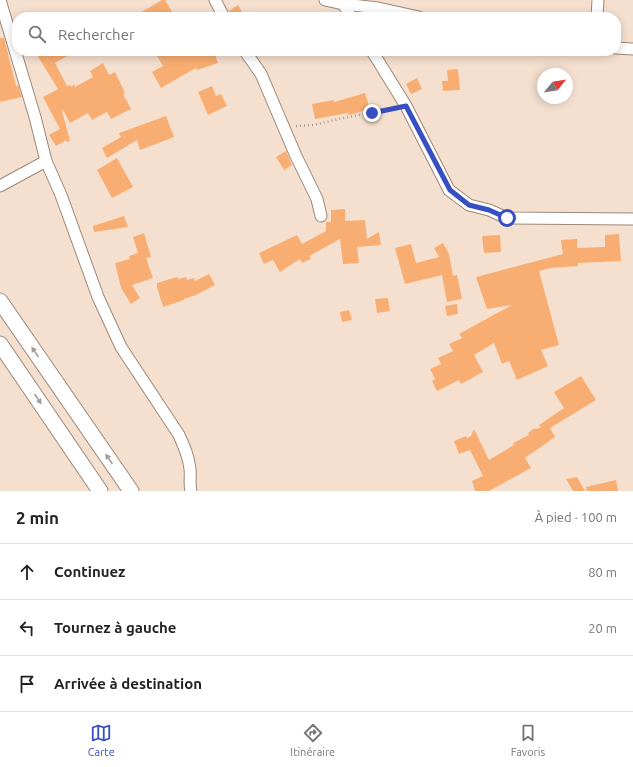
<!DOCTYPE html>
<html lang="fr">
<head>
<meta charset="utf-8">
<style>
	body { margin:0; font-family:Ubuntu,sans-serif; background:#f2f2f2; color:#222 }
	.compass { position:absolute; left:537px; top:68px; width:36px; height:36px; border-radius:50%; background:#fff; box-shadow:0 2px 10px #0003; rotate:60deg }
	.stop { position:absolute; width:12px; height:12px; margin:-9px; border:3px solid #384fc2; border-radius:50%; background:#fff }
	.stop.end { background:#384fc2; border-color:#fff; box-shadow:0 1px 4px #0008 }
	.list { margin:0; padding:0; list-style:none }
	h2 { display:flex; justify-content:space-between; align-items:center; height:52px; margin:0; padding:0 16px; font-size:17px }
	h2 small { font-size:13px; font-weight:400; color:#767676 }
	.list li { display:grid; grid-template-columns:26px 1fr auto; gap:12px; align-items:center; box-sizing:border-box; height:56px; padding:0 16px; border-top:1px solid #e0e0e0 }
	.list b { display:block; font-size:15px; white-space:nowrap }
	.list em { font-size:13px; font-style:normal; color:#767676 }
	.icon { flex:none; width:22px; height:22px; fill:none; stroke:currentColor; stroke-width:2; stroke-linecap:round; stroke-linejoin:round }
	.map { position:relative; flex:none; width:633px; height:491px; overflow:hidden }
	.search { position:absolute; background:#fff; box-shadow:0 2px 10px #0003; left:12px; right:12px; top:12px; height:44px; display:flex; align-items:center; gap:10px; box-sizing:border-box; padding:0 14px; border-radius:16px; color:#767676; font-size:15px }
	.sheet { height:220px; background:#fff }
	nav { display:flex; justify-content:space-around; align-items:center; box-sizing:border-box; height:56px; border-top:1px solid #e0e0e0; background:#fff; font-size:11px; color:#767676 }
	nav a { display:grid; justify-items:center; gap:2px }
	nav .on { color:#384fc2 }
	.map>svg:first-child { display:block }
	.building { fill:#f8ae72 }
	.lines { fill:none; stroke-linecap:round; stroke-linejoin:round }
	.street-casing { stroke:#9b8879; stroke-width:13 }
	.secondary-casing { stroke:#9b8879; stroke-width:17 }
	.path { stroke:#a9998d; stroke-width:2.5; stroke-dasharray:1 3; stroke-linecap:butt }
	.street { stroke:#fff; stroke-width:11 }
	.secondary { stroke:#fff; stroke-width:15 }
	.oneway { fill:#a09c9a }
	.route { stroke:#384fc2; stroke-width:5 }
</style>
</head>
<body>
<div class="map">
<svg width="633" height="491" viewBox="0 0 633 491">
	<rect width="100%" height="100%" fill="#f5e0d0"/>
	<g class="building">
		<polygon points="162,0 165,0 175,17 133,17"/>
		<polygon points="238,5 245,17 231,17 229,11"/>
		<polygon points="0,38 4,38 16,86 18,85 22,97 0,102"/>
		<polygon points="45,51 76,51 55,63 67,86 70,85 71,87 74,84 75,87 93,77 90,71 103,63 109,75 115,72 125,93 123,94 131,109 111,119 107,112 92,120 88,113 70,123 63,110 62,111 70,141 67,142 65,139 65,141 56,146 49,135 60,129 43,97 58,89 37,55"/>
		<polygon points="154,51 180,51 183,55 194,51 214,51 218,63 197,70 196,68 161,88 152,72 163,66"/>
		<polygon points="458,69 460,90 443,91 442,81 448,81 447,70"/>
		<polygon points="417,78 422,89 411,94 406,84"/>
		<polygon points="212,86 216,96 221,94 227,106 208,115 198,92"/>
		<polygon points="365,93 370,109 349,115 348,113 315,119 312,104 334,100 334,102"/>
		<polygon points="166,116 174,137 140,150 137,140 107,158 102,148 121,137 119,133"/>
		<polygon points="286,151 292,165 284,170 276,157"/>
		<polygon points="117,158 133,187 112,198 97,170"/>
		<polygon points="345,209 345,221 365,220 367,239 379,232 381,245 357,247 359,263 343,264 340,239 309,256 311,259 302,263 300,259 280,272 273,260 264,264 259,253 297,235 302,244 326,231 326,222 331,222 331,210"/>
		<polygon points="124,216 128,227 94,232 93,226"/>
		<polygon points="144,233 151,257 146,258 153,278 132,285 140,298 131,304 121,288 115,263 130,259 129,256 138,253 133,237"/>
		<polygon points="619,234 621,261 578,263 578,266 550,268 539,271 559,345 541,350 548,366 517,380 509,361 502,364 494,343 474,355 483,372 461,384 459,380 437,391 432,381 435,379 430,369 441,364 438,358 453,351 449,344 462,338 459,334 512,305 487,309 476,277 563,254 561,240 577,239 577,248 605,247 605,235"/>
		<polygon points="500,235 501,252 484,253 482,236"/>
		<polygon points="443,243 449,254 453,276 457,275 462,299 447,302 442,275 405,284 395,248 411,244 416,263 439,257 434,248"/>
		<polygon points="209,274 215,285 196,295 184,299 184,300 163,307 157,287 157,283 177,277 178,279 186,277 187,280 194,278 195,281"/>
		<polygon points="388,298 390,311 377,313 375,299"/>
		<polygon points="457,304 458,314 447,316 445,306"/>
		<polygon points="349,310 352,320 342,322 340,312"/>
		<polygon points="581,376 596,400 550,428 555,437 525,458 531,468 489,491 475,491 472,481 483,476 470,450 459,454 454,441 466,436 467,438 471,436 474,429 489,460 514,445 513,443 529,435 528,433 533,429 541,428 539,425 564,408 554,392"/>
		<polygon points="577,477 585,491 573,491 566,479"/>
		<polygon points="616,480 618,491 587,491 586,487"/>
	</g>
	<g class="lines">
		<defs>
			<g id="street">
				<path d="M 0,0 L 35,117 L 46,161 L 61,195 L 98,297 L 121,347 L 179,435 C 184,446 189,457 190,469 C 191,476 189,484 191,491"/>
				<polyline points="215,0 224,17"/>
				<polyline points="325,0 343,4 378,8 419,17"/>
				<polyline points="341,0 351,17"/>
				<polyline points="597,17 598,0"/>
				<polyline points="616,48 633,49"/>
				<polyline points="245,51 261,74 296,156 317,199 321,216"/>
				<polyline points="372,51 406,106 449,190 469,205 489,210 507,218 633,219"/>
				<polyline points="0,186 46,161"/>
			</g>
			<g id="secondary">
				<polyline points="0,301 131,491"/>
				<polyline points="0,344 100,491"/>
			</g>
		</defs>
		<use href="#street" class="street-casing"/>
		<use href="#secondary" class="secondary-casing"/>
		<polyline class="path" points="296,126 314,125 338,119 395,108"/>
		<use href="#street" class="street"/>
		<use href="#secondary" class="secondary"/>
	</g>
	<defs><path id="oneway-solid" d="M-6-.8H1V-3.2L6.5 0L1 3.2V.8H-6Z"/></defs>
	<g class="oneway">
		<use href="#oneway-solid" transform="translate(35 352) rotate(-124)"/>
		<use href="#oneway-solid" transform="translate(38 399) rotate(56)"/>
		<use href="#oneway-solid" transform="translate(109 459) rotate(-124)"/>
	</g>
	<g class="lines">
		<polyline class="route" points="372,113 406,106 450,190 469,205 489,210 507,218"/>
	</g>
</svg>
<svg class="compass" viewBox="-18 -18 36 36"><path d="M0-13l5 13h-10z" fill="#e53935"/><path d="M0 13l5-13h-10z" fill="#767676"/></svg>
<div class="stop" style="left:507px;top:218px"></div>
<div class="stop end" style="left:372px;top:113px"></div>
<div class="search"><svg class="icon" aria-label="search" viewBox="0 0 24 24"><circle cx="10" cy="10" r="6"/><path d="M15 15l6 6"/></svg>Rechercher</div>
</div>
<section class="sheet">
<h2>2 min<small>À pied · 100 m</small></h2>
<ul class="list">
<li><svg class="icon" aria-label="ahead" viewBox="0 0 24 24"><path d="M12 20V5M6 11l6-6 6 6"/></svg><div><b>Continuez</b></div><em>80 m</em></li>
<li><svg class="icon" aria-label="left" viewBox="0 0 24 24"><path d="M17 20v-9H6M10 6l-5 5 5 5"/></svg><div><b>Tournez à gauche</b></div><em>20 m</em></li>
<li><svg class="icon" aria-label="arrive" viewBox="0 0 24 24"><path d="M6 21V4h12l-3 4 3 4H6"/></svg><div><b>Arrivée à destination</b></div></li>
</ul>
</section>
<nav>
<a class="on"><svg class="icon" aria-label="map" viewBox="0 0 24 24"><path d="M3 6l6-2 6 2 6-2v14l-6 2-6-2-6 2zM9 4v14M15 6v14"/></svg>Carte</a>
<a><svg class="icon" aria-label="directions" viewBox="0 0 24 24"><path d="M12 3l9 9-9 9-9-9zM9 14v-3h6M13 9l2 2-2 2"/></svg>Itinéraire</a>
<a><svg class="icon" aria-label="saved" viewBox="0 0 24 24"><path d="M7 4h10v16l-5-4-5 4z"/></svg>Favoris</a>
</nav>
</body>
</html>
